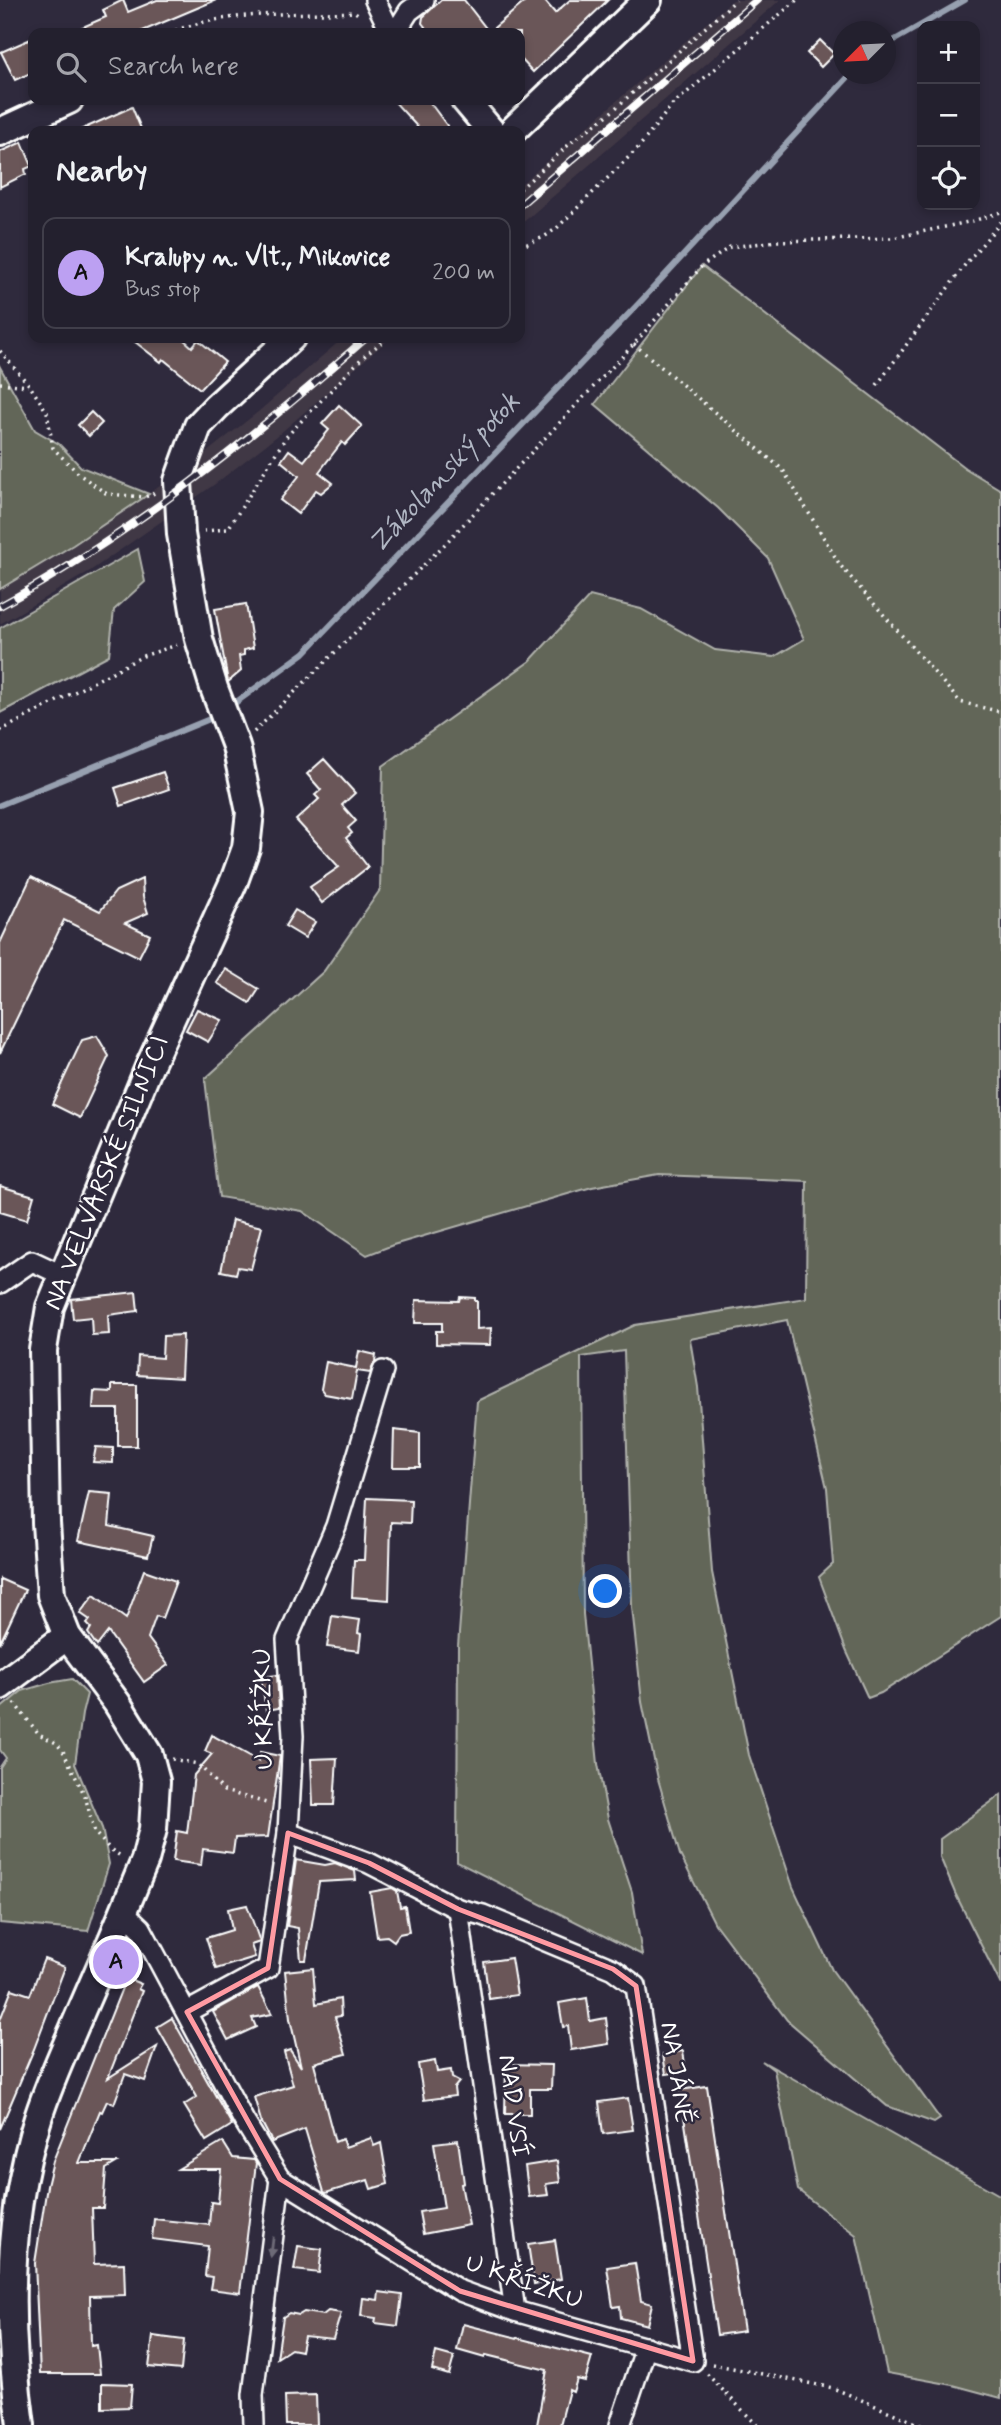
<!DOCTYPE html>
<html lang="en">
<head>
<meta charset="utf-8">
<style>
	body { margin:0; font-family:Mynerve,sans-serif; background:#2f2d3a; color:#f1f3f6 }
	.controls { position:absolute; right:21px; top:21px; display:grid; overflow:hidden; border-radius:14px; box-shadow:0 4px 10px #0003 }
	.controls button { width:63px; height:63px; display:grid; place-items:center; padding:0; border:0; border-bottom:2px solid #403e4a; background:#23202e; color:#f1f3f6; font:35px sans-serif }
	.compass { position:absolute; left:833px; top:21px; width:63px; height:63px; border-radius:50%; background:#23202e; box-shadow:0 4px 10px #0003; rotate:246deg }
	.you { position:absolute; left:606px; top:1592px; width:24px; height:24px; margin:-18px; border:5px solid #fff; border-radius:50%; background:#1a73e8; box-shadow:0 0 0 10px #1a73e833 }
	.badge { display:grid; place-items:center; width:46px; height:46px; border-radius:50%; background:#bca0f2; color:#111; font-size:23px; font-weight:700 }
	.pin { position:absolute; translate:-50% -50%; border:4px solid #fff; box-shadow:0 2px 7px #0006 }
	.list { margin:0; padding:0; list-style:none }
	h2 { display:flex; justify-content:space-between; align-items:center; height:91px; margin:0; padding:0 28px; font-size:30px }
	h2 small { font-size:23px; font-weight:400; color:#a3a3aa }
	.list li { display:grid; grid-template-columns:46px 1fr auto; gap:21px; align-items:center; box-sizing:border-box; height:112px; margin:0 14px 14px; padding:0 14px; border:2px solid #403e4a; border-radius:14px }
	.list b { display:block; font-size:26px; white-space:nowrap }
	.list p { margin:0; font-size:23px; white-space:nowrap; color:#a3a3aa }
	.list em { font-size:23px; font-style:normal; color:#a3a3aa }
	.icon { flex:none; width:38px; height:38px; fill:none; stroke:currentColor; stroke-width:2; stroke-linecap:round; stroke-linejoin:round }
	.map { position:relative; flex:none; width:1001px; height:2425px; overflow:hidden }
	.search { position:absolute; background:#23202e; box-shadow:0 4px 10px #0003; left:28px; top:28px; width:497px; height:77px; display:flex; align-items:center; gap:18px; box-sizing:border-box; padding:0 24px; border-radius:14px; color:#a3a3aa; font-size:26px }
	.panel { position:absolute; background:#23202e; box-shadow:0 4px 10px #0003; left:28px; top:126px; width:497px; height:217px; border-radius:14px }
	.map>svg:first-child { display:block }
	.built { fill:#413845 }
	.green { fill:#626658; stroke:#b0b2ac; stroke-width:2 }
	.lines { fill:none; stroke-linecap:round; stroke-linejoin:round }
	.stream { stroke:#97a0b0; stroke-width:6 }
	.building { fill:#6b5759; stroke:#fff; stroke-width:2 }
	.street-casing { stroke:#fff; stroke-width:24 }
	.secondary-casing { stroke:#fff; stroke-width:32 }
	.path { stroke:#fff; stroke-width:3.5; stroke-dasharray:2 5; stroke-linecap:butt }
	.street { stroke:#2f2a3d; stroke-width:19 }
	.secondary { stroke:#2f2a3d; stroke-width:26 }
	.rail-casing { stroke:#fff; stroke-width:8 }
	.rail { stroke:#2f2a3d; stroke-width:5; stroke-dasharray:16; stroke-linecap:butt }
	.oneway { fill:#6d6a77 }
	.marked { fill:none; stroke:#ff9aa2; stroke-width:5; stroke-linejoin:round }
	.labels { text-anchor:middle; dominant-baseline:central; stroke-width:5; stroke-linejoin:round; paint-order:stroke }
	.street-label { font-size:26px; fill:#fff; stroke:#2f2a3d }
	.water-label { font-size:28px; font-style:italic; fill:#b1b7c4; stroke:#2f2a3d }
</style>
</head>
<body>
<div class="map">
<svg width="1001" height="2425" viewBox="0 0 1001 2425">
	<rect width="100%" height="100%" fill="#2f2a3d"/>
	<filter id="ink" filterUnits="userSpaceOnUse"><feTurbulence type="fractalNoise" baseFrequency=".0143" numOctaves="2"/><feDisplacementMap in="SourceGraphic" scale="14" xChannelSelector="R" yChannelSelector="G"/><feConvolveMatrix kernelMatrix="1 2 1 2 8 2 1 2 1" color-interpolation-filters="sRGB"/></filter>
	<g filter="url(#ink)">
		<g class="built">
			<polygon points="733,0 780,0 520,225 520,185"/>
			<polygon points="343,338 390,338 277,436 215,484 90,571 0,624 0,589 133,505 197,460 258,412"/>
		</g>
		<g class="green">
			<polygon points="702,266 965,468 1001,490 1001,1616 881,1693 868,1698 846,1650 819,1577 833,1564 827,1488 787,1320 690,1339 698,1387 712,1572 749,1755 793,1887 832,1970 940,2119 934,2123 887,2106 787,2020 715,1924 680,1855 658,1779 642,1702 632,1607 624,1351 581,1357 583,1614 598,1764 608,1819 632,1892 642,1955 457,1862 458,1646 477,1401 635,1325 806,1298 807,1181 659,1175 592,1187 393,1245 367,1255 302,1211 219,1197 205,1079 324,971 380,890 383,766 530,661 590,596 641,609 715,650 774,657 804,639 768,558 718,508 595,404"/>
			<polygon points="0,367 35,430 59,444 81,467 149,494 73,545 0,589"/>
			<polygon points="138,549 145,582 114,610 109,655 0,713 0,628"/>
			<polygon points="72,1679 87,1694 82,1714 75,1764 102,1828 109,1864 88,1931 0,1923 0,1767 6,1758 0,1750 0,1709 22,1691 49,1683"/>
			<polygon points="1001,1795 1001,1985 955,1893 940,1857 940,1839"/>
			<polygon points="762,2061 1001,2196 1001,2398 953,2385 887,2373 856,2235 798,2190 774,2070"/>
		</g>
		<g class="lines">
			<g class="stream">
				<polyline points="886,45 965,0"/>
				<polyline points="228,708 304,653 642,300 851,74"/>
				<polyline points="0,805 217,716"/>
			</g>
		</g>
		<g class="building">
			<polygon points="123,0 128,12 157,0 216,0 138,33 69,33 106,17 103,10"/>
			<polygon points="441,0 464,0 489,32 527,0 544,0 555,13 570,0 608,0 533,72 520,58 520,33 430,33 422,23 423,17"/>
			<polygon points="33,38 33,72 15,80 1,52"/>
			<polygon points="820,40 834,54 821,67 807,53"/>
			<polygon points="393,100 428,100 451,131 421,131"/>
			<polygon points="132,107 142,131 78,131"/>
			<polygon points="22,142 32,166 25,169 26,174 0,187 0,152"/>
			<polygon points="130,338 182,338 192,347 198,340 225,362 200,389 163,359 161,362"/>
			<polygon points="339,405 362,426 345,445 342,442 319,472 333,483 321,493 316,490 298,514 280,500 299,476 281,461 289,450 304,461 329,430 322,424"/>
			<polygon points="91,412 102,423 89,436 78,425"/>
			<polygon points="246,604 253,648 244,650 244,655 239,656 241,671 228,682 215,609"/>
			<polygon points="324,759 355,793 342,805 356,821 348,828 352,833 346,838 368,867 322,903 310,887 339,867 296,820 319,799 315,795 321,790 307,774"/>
			<polygon points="163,772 169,789 121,806 115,788"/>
			<polygon points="31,877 100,911 116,891 142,879 143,897 148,913 125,923 150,935 139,957 64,920 0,1053 0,943"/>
			<polygon points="295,910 315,922 305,938 285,926"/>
			<polygon points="226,969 259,989 250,1003 217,983"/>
			<polygon points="197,1009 222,1020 208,1042 186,1030"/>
			<polygon points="97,1036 109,1056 80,1118 52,1104 82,1040"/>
			<polygon points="0,1186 34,1196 27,1220 0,1212"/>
			<polygon points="232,1220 262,1227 251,1269 238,1267 236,1274 221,1271"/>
			<polygon points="136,1292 138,1311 108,1315 109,1334 92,1335 91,1317 73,1319 71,1299"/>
			<polygon points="460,1297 475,1298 475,1301 477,1301 477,1329 491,1328 490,1345 436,1344 436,1331 442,1331 442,1323 415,1323 416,1300 459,1301"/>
			<polygon points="183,1335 181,1378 137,1375 138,1356 162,1358 163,1336"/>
			<polygon points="359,1351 376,1355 375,1362 370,1373 357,1371 352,1399 325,1394 321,1389 326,1362 356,1368"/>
			<polygon points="112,1385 137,1385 137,1446 118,1446 118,1409 93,1409 94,1391 112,1392"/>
			<polygon points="394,1430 420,1433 420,1467 393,1467"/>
			<polygon points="96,1447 113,1448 113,1463 93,1462"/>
			<polygon points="89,1492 112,1494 109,1526 153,1536 148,1556 78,1541"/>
			<polygon points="367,1498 411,1500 410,1523 391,1522 389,1600 352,1597 354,1560 364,1560"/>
			<polygon points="144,1570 176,1581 162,1618 156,1616 148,1638 168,1665 144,1682 108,1632 97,1646 88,1633 91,1628 87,1624 90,1620 80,1613 94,1595 126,1619"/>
			<polygon points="0,1579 25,1590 0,1643"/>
			<polygon points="332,1616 360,1620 358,1633 361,1634 359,1651 327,1647"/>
			<polygon points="277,1675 279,1708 266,1710 261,1677"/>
			<polygon points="212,1735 259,1761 260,1752 280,1756 268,1837 235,1838 233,1853 203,1849 201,1865 173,1861 177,1831 187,1833 194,1775 212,1754 205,1751"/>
			<polygon points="337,1758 334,1805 313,1805 311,1759"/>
			<polygon points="296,1860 325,1865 335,1863 355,1871 356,1880 319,1882 306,1960 301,1960 298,1928 287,1926"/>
			<polygon points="392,1888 397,1891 400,1907 405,1906 409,1932 399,1934 394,1941 387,1936 377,1937 370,1892"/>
			<polygon points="247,1905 260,1942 251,1945 255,1957 216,1969 206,1938 232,1930 228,1909"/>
			<polygon points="511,1958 517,1995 489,1999 484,1962"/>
			<polygon points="44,1959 65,1967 34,2049 0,2129 0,2020 12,1989 30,1995"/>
			<polygon points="313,1968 316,2004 340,1999 341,2016 335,2017 346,2054 314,2063 335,2142 342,2139 345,2147 371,2138 374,2146 381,2143 388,2184 371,2189 368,2180 326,2193 324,2192 305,2129 272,2142 261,2121 254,2097 293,2085 284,2052 290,2050 301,2067 290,2019 285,1971"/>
			<polygon points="126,1978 141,1984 138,1989 142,1991 108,2078 157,2047 145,2081 125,2074 114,2104 107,2101 102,2112 100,2111 79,2163 116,2163 106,2169 103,2208 92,2208 94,2264 124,2263 125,2295 90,2296 91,2346 97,2345 100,2374 40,2374 35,2263 47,2186 53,2161"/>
			<polygon points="258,1987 272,2014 252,2018 256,2027 228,2040 213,2012"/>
			<polygon points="587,1998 590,2021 606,2018 609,2044 571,2050 568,2026 563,2027 559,2003"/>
			<polygon points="172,2018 232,2125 206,2141 184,2105 197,2097 157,2027"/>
			<polygon points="683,2051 686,2071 666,2074 663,2054"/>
			<polygon points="435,2061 437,2072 451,2070 452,2078 459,2082 454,2088 455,2096 424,2100 418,2064"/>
			<polygon points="506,2064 552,2065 551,2089 530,2089 530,2114 505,2114"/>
			<polygon points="707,2086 744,2331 717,2335 680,2090"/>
			<polygon points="628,2098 633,2130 603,2134 599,2102"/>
			<polygon points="458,2140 464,2183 461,2184 469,2225 423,2234 419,2212 444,2208 434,2143"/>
			<polygon points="223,2142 233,2158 254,2160 256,2163 240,2293 210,2289 212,2277 205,2276 208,2246 152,2239 154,2219 209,2225 211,2202 218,2203 221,2169 178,2169"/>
			<polygon points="557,2161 560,2182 546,2184 548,2195 529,2197 525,2166"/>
			<polygon points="555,2240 561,2279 534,2284 528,2244"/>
			<polygon points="298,2246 322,2249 319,2273 294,2270"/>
			<polygon points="635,2263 641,2301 652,2304 647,2325 621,2318 620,2306 613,2307 607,2267"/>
			<polygon points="379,2292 402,2295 398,2326 375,2323 376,2318 361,2316 363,2298 378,2300"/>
			<polygon points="328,2311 341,2313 333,2339 304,2336 301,2351 291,2349 277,2358 283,2317 289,2313 299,2315 304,2312 323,2315"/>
			<polygon points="463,2324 592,2357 585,2381 577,2379 573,2392 569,2390 560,2425 537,2425 547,2370 486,2355 485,2358 457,2350"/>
			<polygon points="153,2336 184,2340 181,2370 149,2367"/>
			<polygon points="436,2352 454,2357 449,2375 432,2370"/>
			<polygon points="102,2383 132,2384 130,2407 102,2408"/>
			<polygon points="316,2395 317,2425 286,2425 285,2396"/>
		</g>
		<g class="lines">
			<defs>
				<g id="street">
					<polyline points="375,0 391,33"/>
					<polyline points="395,33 409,11 424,0"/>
					<polyline points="0,1283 32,1261 64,1276"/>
					<polyline points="458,1909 515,2311"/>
					<polyline points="124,1912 141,1928 244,2121 280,2179 460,2291 515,2311 693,2361 636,1986 613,1969 483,1915 458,1909 369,1863 288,1833"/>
					<polyline points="187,2012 268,1968 288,1833 293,1736 287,1640 336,1526 383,1371"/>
					<polyline points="254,2425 253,2395 280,2179"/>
					<polyline points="620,2425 646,2347"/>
				</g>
				<g id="secondary">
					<polyline points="465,100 491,131"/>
					<polyline points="512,131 648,0"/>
					<polyline points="0,132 69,100"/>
					<polyline points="0,1686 67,1636"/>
					<path d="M 21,2425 C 6,2321 7,2215 39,2115 C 50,2081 65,2049 79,2016 C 102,1964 124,1912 145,1860 L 153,1829 L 156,1781 L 149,1755 L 117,1703 L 67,1636 L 51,1595 L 46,1523 L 43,1350 L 50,1307 L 149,1067 L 234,881 L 246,848 L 250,812 L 236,746 L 214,688 L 199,639 L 181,534 L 178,481 L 198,426 L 216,407 L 291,338"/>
				</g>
			</defs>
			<use href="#street" class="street-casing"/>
			<use href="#secondary" class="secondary-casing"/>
			<g class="path">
				<path d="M 169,33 C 224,10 295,15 355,12 L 359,15"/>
				<polyline points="520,189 574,140 609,114 736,0"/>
				<polyline points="520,247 544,237 557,228 639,147 672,105 797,0"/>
				<polyline points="634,344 783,470 840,565 960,702 1001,712"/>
				<polyline points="0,351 30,386 47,412 53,448 80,475 107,494 145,497 157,492"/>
				<polyline points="0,383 28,386"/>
				<polyline points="877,385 967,262 1001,222"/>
				<polyline points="204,531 228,529 286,437 362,358 387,338"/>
				<polyline points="0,731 143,656 177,645"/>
				<polyline points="254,732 443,546 634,344 702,266 730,247 777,241 893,238 973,221 1001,212"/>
				<polyline points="14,1703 39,1734 56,1743 63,1751 85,1796 95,1833 110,1849 122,1857"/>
				<polyline points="172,1759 198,1764 224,1791 270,1804"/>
				<polyline points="712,2364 833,2388 921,2425"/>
				<polyline points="707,2374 757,2425"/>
			</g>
			<use href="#street" class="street"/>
			<use href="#secondary" class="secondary"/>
			<defs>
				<g id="rail">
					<polyline points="520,205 757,0"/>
					<path d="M 0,606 C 134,533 252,438 366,338"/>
				</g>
			</defs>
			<use href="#rail" class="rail-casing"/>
			<use href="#rail" class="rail"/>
		</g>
		<defs><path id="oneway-solid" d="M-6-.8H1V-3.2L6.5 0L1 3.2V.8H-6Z" transform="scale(1.75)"/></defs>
		<use class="oneway" href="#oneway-solid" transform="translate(272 2247) rotate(97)"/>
	</g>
	<path class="marked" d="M 288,1833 L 369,1863 L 458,1909 L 613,1969 L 636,1986 L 693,2361 L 460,2291 L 280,2179 L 187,2012 L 268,1968 Z"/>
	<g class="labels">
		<g class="street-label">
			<text transform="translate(107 1173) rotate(-68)">NA VELVARSKÉ SILNICI</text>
			<text transform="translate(264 1709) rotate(-91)">U KŘÍŽKU</text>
			<text transform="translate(676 2073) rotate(81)">NA JÁNĚ</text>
			<text transform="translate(513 2106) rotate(82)">NAD VSÍ</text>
			<text transform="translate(524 2282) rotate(19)">U KŘÍŽKU</text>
		</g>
		<g class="water-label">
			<text transform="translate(445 473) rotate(-47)">Zákolanský potok</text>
		</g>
	</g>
</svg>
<div class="controls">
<button>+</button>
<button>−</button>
<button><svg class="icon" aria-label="locate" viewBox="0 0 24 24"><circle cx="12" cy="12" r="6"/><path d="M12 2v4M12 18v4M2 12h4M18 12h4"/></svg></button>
</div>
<svg class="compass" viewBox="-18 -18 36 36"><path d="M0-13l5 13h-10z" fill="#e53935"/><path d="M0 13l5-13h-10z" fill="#a3a3aa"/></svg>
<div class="you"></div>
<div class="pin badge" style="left:116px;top:1962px">A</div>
<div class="search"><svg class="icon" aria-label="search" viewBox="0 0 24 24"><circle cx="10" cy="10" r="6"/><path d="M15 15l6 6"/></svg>Search here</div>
<section class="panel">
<h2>Nearby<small></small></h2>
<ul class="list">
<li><span class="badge">A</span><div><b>Kralupy n. Vlt., Mikovice</b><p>Bus stop</p></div><em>200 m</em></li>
</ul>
</section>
</div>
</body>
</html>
